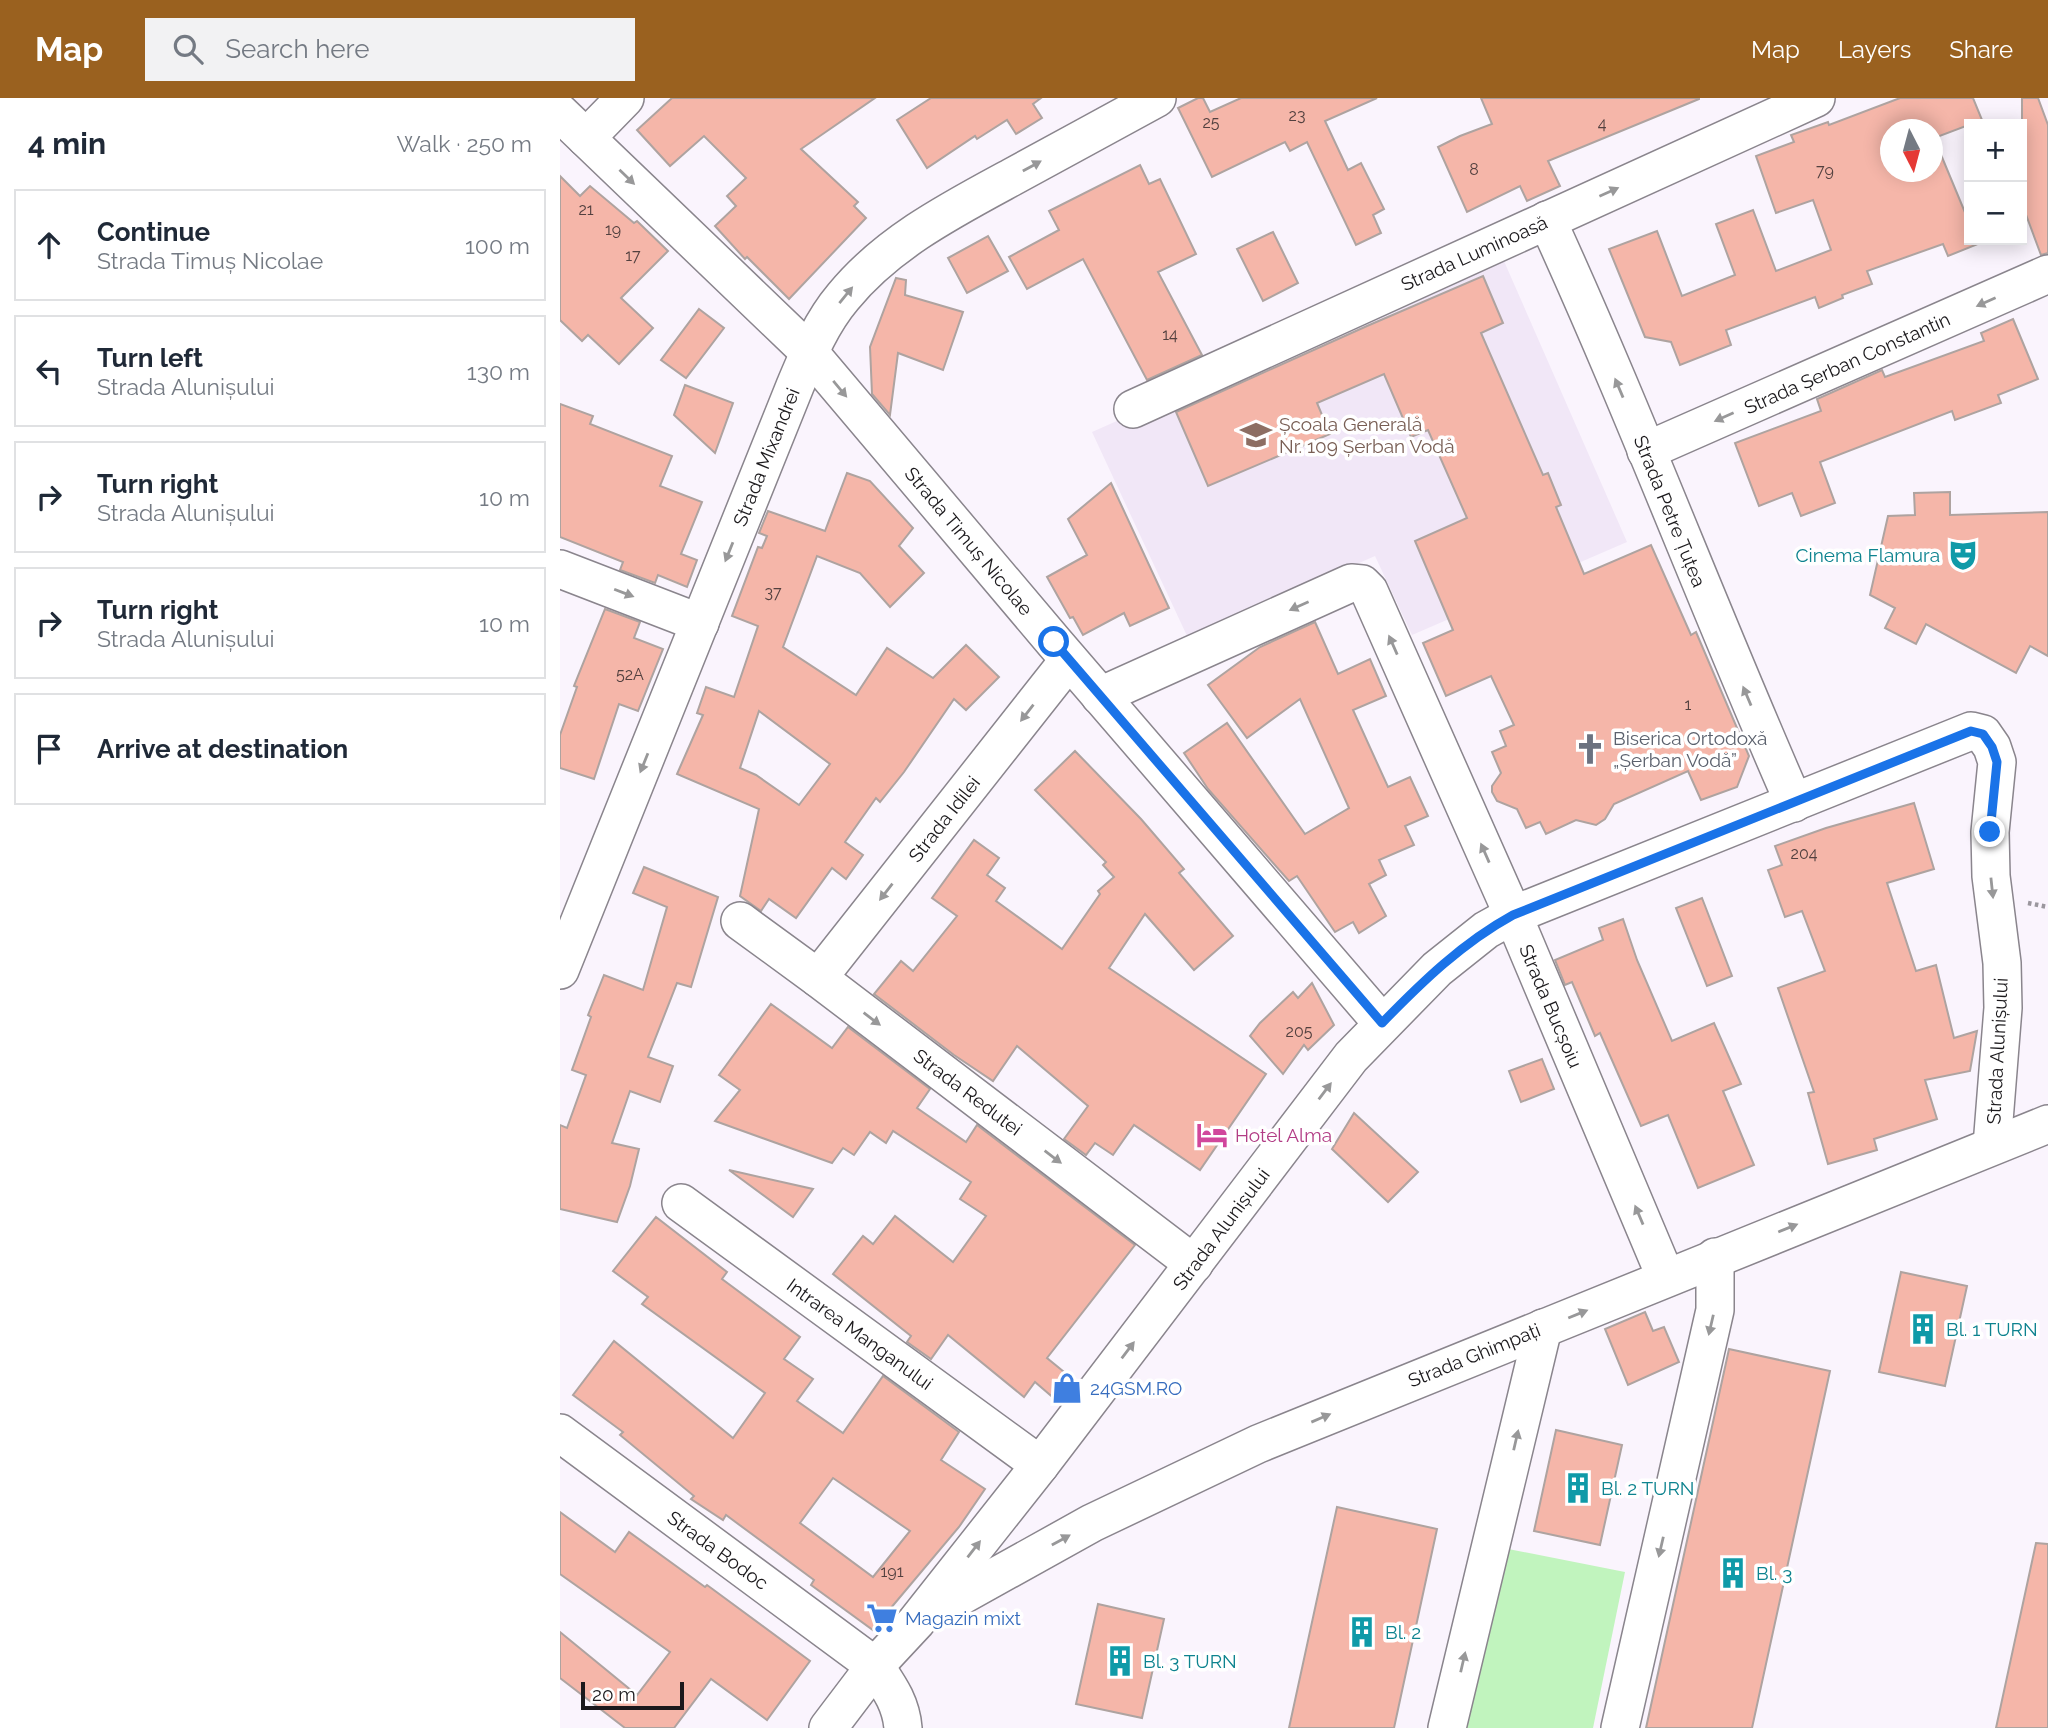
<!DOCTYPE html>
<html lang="en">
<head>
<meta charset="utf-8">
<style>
	body { margin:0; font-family:Raleway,sans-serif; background:#f2f2f3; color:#1f2937 }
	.controls { position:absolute; right:21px; top:21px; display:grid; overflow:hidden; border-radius:0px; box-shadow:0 4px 18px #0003 }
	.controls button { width:63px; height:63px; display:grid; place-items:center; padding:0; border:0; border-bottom:2px solid #e0e1e3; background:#fff; color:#1f2937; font:35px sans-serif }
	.compass { position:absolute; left:1320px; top:21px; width:63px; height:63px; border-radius:50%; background:#fff; box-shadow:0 4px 18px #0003; rotate:174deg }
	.scale { position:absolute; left:21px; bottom:18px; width:103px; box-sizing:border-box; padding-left:7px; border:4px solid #1b191c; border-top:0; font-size:19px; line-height:24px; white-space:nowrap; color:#1b191c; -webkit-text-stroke:5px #fff; paint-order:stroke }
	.stop { position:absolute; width:21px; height:21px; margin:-16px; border:5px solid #1a73e8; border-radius:50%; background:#fff }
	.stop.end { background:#1a73e8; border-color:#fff; box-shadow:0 2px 7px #0008 }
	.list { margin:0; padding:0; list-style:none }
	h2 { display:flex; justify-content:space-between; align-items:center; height:91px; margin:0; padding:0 28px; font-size:30px }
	h2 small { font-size:23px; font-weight:400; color:#747a83 }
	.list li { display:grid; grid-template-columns:46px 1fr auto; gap:21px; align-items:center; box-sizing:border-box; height:112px; margin:0 14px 14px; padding:0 14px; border:2px solid #e0e1e3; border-radius:0px }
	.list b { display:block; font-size:26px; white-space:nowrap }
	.list p { margin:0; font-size:23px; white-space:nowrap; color:#747a83 }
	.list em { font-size:23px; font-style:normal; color:#747a83 }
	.icon { flex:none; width:38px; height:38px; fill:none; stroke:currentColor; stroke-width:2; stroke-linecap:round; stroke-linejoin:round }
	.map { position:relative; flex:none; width:1488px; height:1630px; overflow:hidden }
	header { display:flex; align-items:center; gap:42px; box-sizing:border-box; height:98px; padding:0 35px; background:#9a611f; color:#fff }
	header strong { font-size:33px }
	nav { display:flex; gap:38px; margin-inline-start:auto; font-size:24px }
	.search { width:490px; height:63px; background:#f2f2f3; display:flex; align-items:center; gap:18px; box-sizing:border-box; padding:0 24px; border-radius:0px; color:#747a83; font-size:26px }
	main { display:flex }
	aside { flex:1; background:#fff }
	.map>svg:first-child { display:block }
	.built { fill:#f1e7f7 }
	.green { fill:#c1f4be }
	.building { fill:#f5b6a9; stroke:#aea3a0; stroke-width:2; fill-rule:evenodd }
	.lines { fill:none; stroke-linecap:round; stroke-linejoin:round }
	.minor-casing { stroke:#8a858d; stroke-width:40 }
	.path { stroke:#9b979e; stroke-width:4.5; stroke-dasharray:3.5 3.5; stroke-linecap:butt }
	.minor { stroke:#fff; stroke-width:37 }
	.oneway { fill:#989899 }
	.route { stroke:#1a73e8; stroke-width:9 }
	.labels { text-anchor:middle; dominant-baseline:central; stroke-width:7; stroke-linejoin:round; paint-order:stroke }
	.number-label { font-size:16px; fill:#52403f }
	.street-label { font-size:19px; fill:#1b191c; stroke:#fff }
	.education-label { font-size:19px; fill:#785e54; stroke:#fff; text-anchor:start }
	.culture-label { font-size:19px; fill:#0d838f; stroke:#fff; text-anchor:start }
	.worship-label { font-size:19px; fill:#5b616d; stroke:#fff; text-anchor:start }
	.hotel-label { font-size:19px; fill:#b23c85; stroke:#fff; text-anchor:start }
	.shop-label { font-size:19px; fill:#366cbe; stroke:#fff; text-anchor:start }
</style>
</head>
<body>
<header>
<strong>Map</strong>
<div class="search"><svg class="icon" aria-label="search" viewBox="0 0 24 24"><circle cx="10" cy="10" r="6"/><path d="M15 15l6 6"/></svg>Search here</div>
<nav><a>Map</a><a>Layers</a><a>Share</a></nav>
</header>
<main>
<aside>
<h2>4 min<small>Walk · 250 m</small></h2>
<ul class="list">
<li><svg class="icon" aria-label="ahead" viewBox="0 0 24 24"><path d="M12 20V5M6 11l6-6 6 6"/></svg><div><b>Continue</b><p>Strada Timuș Nicolae</p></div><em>100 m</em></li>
<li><svg class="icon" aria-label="left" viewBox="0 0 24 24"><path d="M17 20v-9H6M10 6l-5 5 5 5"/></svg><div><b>Turn left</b><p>Strada Alunișului</p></div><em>130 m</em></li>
<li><svg class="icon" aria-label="right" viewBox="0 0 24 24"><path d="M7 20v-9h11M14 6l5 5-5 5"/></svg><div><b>Turn right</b><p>Strada Alunișului</p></div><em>10 m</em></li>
<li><svg class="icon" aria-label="right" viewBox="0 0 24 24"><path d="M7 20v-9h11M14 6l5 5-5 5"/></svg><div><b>Turn right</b><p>Strada Alunișului</p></div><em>10 m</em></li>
<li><svg class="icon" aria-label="arrive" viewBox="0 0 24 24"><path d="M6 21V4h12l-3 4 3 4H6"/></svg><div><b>Arrive at destination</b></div></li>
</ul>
</aside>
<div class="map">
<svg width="1488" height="1630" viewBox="0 0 1488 1630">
	<rect width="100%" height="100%" fill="#faf4fd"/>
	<polygon class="built" points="940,154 1067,444 852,537 815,458 628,540 532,334"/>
	<polygon class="green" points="933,1448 1065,1474 1033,1630 896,1630"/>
	<g class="building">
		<polygon points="112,0 315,0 241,51 298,104 294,108 306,120 229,201 187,159 185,161 155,128 176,108 167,98 186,80 144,38 110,68 77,32"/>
		<polygon points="371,0 481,0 473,6 482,20 456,36 447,22 417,41 415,38 367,70 337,22"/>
		<polygon points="638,0 643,0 650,14 681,0 817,0 765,23 788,72 801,65 824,111 813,117 821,135 796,147 747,44 730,53 725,44 652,79 618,10"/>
		<polygon points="921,0 1139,0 1139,1 988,63 1000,88 967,103 960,88 907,114 878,49 900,38 932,26"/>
		<path d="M 1340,0 L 1413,0 L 1422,22 L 1374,40 L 1409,124 L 1409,142 L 1417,142 L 1418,146 L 1388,158 L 1383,146 L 1307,173 L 1312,186 L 1282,197 L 1283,200 L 1259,210 L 1255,199 L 1166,232 L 1171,247 L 1120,267 L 1111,244 L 1085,239 L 1049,151 L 1097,133 L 1122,198 L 1175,177 L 1156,126 L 1193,112 L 1216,173 L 1271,152 L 1253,102 L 1216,115 L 1196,58 L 1234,44 L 1231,37 L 1268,24 L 1269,27 ZM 1331,32 L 1373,32 L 1373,74 L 1331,74 Z"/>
		<polygon points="1462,0 1478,0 1488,27 1488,155 1481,157 1462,106"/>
		<polygon points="580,67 589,86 600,81 636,156 598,174 642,257 587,282 523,161 467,191 449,159 499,132 489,113"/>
		<polygon points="0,78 20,98 30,88 74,125 77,123 108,153 61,200 93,230 59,266 28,237 22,243 0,222"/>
		<polygon points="713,134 738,185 703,203 677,151"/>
		<polygon points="428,138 448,173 407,195 388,160"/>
		<polygon points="923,178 943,225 921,235 983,377 988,375 1001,407 996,409 1024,476 1091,447 1131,537 1136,534 1189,658 1177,689 1141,702 1128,673 1054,706 1045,721 1036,727 1016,722 986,736 980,724 966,730 957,711 937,703 932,694 932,688 941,675 932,654 946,648 940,633 954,627 931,578 886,598 863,545 893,532 855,443 907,420 868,332 851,339 824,276 757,305 770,336 648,388 616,314 807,228"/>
		<polygon points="336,180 346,182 345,197 403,214 383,272 338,255 330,317 312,296 310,249"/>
		<polygon points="139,211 164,230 126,280 101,262"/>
		<polygon points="1453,221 1478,281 1438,297 1441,305 1395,322 1392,313 1260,364 1275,405 1241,418 1232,395 1199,408 1175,345 1261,313 1257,301 1322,272 1325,279 1424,243 1421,235"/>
		<polygon points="125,287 173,305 155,355 114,317"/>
		<polygon points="0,306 33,318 30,326 112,358 100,388 142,404 121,456 137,462 127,489 98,477 95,485 60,472 63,464 0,439"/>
		<path d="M 287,375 L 310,383 L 353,430 L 339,448 L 364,475 L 330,509 L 300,475 L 257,458 L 223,549 L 296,597 L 327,550 L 373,580 L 406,547 L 439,579 L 406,612 L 394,601 L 344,674 L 320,704 L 316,700 L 285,744 L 303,757 L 286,781 L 272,770 L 236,820 L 209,801 L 201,813 L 180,798 L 199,711 L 117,676 L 143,617 L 137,615 L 146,589 L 174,599 L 198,528 L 172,518 L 198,449 L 202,450 L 207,438 L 199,435 L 208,413 L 265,433 ZM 199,613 L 270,666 L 239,707 L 196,677 L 180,670 Z"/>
		<polygon points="551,385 609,510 570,528 564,515 523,537 513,519 510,520 487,479 527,457 508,421"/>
		<polygon points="1390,394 1390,417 1488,414 1488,558 1470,548 1456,575 1366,526 1356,546 1325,530 1335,510 1310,497 1328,418 1355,417 1354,395"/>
		<polygon points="45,511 80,524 74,540 103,551 78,613 59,606 34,681 0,670 0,637 17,589 14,588"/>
		<polygon points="755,524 778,576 810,561 826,598 793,612 828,689 850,679 868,718 845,728 854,747 819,762 826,777 809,786 826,818 799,835 793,824 775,834 737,778 729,783 648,691 624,655 667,625 745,736 789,710 740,601 687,640 648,587 700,549"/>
		<polygon points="515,653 581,721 624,771 619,775 673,838 634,872 585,816 549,870 706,976 640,1072 574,1027 553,1057 535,1045 526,1057 504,1041 528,1008 457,948 433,983 394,957 314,896 341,863 353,873 397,818 372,800 414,742 439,760 427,777 445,790 436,803 502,851 540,796 538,793 554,779 543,767 546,764 475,692"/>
		<polygon points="1354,705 1374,771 1327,785 1356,873 1376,867 1394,940 1417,933 1410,973 1365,982 1377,1021 1314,1041 1317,1052 1268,1066 1248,995 1254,994 1218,890 1265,873 1242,813 1225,819 1208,772 1222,767 1215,748 1266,730"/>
		<polygon points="84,769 158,799 131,889 117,885 88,959 113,968 100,1004 70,993 52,1045 79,1051 70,1088 57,1124 0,1111 0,1027 7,1030 26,977 12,972 31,919 28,917 44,877 83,892 107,809 73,795"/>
		<polygon points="1142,800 1172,878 1147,888 1116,810"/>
		<polygon points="1063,821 1077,862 1112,943 1154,925 1181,986 1163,993 1194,1067 1138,1090 1108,1017 1081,1028 1040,935 1035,938 1012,884 1005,887 995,862 1043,842 1039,830"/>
		<polygon points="752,885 774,927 748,952 744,947 723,976 690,938 700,925 733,894 738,900"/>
		<polygon points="211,906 272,950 288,929 370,991 357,1010 406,1044 417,1027 575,1147 487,1260 514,1282 496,1302 475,1284 464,1299 388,1237 371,1261 347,1244 351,1238 273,1176 303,1138 313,1146 335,1118 393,1164 426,1118 400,1101 411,1084 333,1033 326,1045 310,1034 294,1057 283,1050 272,1065 155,1023 180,992 159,977"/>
		<polygon points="982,961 994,991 961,1004 949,973"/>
		<polygon points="794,1015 858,1074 828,1104 772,1051"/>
		<polygon points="169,1072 253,1091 233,1119"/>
		<path d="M 96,1119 L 167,1174 L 162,1181 L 240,1239 L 224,1261 L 253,1281 L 237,1303 L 283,1335 L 323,1278 L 399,1334 L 381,1362 L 425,1391 L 399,1429 L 330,1511 L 334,1513 L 317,1535 L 251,1487 L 254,1482 L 166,1417 L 163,1422 L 131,1401 L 134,1398 L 60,1337 L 63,1334 L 13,1297 L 54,1243 L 173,1340 L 205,1295 L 82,1206 L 88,1199 L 53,1173 ZM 273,1380 L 350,1433 L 313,1479 L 240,1425 Z"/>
		<polygon points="1341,1174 1407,1188 1385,1288 1319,1274"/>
		<polygon points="1085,1214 1093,1233 1104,1229 1119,1264 1068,1287 1045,1231"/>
		<polygon points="1169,1251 1270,1273 1192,1630 1086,1630"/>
		<polygon points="996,1332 1062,1347 1040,1447 974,1433"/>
		<polygon points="777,1409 877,1431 834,1630 729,1630"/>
		<polygon points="0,1414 55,1454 69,1434 145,1489 147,1487 250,1563 207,1622 151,1581 114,1630 65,1630 0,1580 0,1534 77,1597 110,1554 0,1476"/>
		<polygon points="1476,1445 1488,1446 1488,1630 1436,1630"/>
		<polygon points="538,1506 604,1521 582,1620 516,1606"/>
	</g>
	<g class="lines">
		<defs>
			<g id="minor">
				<polyline points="0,15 249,254 494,544 822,925"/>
				<polyline points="26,40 65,0"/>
				<path d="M 987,122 C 1075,314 1149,512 1234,705"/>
				<polyline points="573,311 1256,0"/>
				<polyline points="1086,353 1488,176"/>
				<polyline points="0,471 140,525"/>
				<polyline points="540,598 791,485 802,486 809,493 953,817 1106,1180"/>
				<polyline points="180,823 258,880 634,1166"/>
				<path d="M 0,872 L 235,288 C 248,257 261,225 283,199 C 327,145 391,112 452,79 C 500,53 549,26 597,0"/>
				<polyline points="258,880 509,562"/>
				<polyline points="121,1105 480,1367"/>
				<path d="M 0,1335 L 315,1568 C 329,1589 341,1605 343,1630"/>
				<polyline points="372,1514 532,1425 698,1346 1488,1026"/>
				<polyline points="268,1630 315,1568 356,1524 480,1367 791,959 877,871 926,832 953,817 1411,633 1423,636 1432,649 1437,664 1430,734 1431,778 1442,865 1443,910 1432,1048"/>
				<polyline points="887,1630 983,1230"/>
				<polyline points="1060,1630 1155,1212 1155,1159"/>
			</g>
		</defs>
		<use href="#minor" class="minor-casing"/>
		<polyline class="path" points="1468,805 1488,809"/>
		<use href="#minor" class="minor"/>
	</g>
	<defs><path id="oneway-solid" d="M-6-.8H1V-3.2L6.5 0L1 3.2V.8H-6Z" transform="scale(1.75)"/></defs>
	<g class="oneway">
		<use href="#oneway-solid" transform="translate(472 68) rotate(-29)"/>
		<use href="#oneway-solid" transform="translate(67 79) rotate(44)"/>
		<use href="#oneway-solid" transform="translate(1049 94) rotate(-24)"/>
		<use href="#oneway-solid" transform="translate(286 197) rotate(-51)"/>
		<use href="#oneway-solid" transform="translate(1426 204) rotate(156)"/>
		<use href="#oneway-solid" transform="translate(1059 290) rotate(-113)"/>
		<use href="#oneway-solid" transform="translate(280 291) rotate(50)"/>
		<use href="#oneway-solid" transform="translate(1164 319) rotate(156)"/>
		<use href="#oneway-solid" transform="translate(169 454) rotate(112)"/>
		<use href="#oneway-solid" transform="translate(64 495) rotate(21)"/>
		<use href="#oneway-solid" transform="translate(739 508) rotate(156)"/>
		<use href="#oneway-solid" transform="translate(833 547) rotate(-114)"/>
		<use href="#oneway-solid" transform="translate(1187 598) rotate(-113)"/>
		<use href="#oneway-solid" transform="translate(467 615) rotate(128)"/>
		<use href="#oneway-solid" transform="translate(84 665) rotate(112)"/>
		<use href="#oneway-solid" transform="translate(925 755) rotate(-114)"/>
		<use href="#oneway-solid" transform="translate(1432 790) rotate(84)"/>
		<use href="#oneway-solid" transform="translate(326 794) rotate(128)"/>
		<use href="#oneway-solid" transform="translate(312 921) rotate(37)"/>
		<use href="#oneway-solid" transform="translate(765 993) rotate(-53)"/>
		<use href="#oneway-solid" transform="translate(493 1059) rotate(37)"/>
		<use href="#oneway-solid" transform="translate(1079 1117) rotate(-113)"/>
		<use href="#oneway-solid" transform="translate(1228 1130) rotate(-22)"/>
		<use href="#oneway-solid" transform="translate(1018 1216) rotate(-22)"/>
		<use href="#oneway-solid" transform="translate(1151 1227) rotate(103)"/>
		<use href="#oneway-solid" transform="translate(568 1252) rotate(-53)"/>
		<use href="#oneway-solid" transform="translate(761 1320) rotate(-23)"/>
		<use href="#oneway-solid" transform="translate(956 1342) rotate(-77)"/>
		<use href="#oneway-solid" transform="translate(501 1442) rotate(-29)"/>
		<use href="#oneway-solid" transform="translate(1101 1449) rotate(103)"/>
		<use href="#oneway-solid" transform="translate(414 1451) rotate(-52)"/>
		<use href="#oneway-solid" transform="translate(903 1564) rotate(-77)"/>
	</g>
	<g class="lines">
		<path class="route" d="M 494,544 L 822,925 C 862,884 902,845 953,817 L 1411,633 L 1423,636 L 1432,649 L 1437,664 L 1430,734"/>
	</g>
	<defs>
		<symbol id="university-bare" viewBox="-9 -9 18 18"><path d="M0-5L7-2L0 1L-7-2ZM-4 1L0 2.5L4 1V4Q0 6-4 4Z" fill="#8d6e63" stroke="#fff" stroke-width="2.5" paint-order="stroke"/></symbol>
		<symbol id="theatre-bare" viewBox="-9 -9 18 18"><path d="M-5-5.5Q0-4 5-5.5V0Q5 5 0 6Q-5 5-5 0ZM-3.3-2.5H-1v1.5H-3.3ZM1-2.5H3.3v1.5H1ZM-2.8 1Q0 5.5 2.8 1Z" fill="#0f9aa8" stroke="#fff" stroke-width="2.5" paint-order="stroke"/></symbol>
		<symbol id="church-bare" viewBox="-9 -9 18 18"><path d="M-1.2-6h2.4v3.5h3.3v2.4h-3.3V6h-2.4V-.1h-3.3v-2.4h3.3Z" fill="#6b7280" stroke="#fff" stroke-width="2.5" paint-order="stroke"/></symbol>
		<symbol id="hotel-bare" viewBox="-9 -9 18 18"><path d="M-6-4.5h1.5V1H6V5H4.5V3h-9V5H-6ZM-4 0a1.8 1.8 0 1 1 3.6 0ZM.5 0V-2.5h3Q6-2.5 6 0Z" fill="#d1479c" stroke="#fff" stroke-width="2.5" paint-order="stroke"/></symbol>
		<symbol id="building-bare" viewBox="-9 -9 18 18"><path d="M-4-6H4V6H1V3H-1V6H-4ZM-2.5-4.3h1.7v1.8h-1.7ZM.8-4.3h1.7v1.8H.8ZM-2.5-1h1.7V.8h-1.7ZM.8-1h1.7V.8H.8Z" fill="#0f9aa8" stroke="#fff" stroke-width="2.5" paint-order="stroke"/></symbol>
		<symbol id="shop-bare" viewBox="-9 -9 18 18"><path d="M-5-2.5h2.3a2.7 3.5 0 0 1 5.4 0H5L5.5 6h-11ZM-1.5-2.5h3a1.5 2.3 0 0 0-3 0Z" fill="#3f7fe0" stroke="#fff" stroke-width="2.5" paint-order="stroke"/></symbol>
		<symbol id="supermarket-bare" viewBox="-9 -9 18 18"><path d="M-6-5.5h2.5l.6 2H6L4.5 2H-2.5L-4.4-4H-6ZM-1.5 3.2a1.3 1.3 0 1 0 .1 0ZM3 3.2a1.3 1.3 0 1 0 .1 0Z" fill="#3f7fe0" stroke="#fff" stroke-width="2.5" paint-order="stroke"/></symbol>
	</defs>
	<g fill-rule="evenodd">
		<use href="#university-bare" x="674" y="315" width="44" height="44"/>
		<use href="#theatre-bare" x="1381" y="435" width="44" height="44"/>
		<use href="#church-bare" x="1008" y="629" width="44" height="44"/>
		<use href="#hotel-bare" x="630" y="1015" width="44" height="44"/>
		<use href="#building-bare" x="1341" y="1209" width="44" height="44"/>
		<use href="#shop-bare" x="485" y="1268" width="44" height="44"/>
		<use href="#building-bare" x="996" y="1368" width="44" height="44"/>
		<use href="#building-bare" x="1151" y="1453" width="44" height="44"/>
		<use href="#supermarket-bare" x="300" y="1498" width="44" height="44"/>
		<use href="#building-bare" x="780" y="1512" width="44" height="44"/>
		<use href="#building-bare" x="538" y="1541" width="44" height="44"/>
	</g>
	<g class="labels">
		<g class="number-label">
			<text x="737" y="17">23</text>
			<text x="651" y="24">25</text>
			<text x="1042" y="25">4</text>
			<text x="914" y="71">8</text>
			<text x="1265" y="72">79</text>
			<text x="26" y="111">21</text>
			<text x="53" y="131">19</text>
			<text x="73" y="157">17</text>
			<text x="610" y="236">14</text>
			<text x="213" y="494">37</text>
			<text x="70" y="576">52A</text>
			<text x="1128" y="606">1</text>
			<text x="1244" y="755">204</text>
			<text x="739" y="933">205</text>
			<text x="332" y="1473">191</text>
		</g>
		<g class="street-label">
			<text transform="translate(914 155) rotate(-24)">Strada Luminoasă</text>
			<text transform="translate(1287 265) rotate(-24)">Strada Șerban Constantin</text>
			<text transform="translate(206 359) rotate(-68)">Strada Mixandrei</text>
			<text transform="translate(1110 413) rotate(68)">Strada Petre Țuțea</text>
			<text transform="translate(409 443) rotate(50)">Strada Timuș Nicolae</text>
			<text transform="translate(384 721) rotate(-52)">Strada Idilei</text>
			<text transform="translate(991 908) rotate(67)">Strada Bucșoiu</text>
			<text transform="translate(1437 953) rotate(-87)">Strada Alunișului</text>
			<text transform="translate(408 994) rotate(37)">Strada Redutei</text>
			<text transform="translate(661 1131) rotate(-53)">Strada Alunișului</text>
			<text transform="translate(300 1236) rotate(36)">Intrarea Manganului</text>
			<text transform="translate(914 1257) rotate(-22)">Strada Ghimpați</text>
			<text transform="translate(158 1452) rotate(36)">Strada Bodoc</text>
		</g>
		<g class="education-label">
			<text x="719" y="326">Școala Generală<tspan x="719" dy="22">Nr. 109 Șerban Vodă</tspan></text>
		</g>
		<g class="culture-label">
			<text x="1380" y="457" text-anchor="end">Cinema Flamura</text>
			<text x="1386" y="1231">Bl. 1 TURN</text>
			<text x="1041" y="1390">Bl. 2 TURN</text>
			<text x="1196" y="1475">Bl. 3</text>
			<text x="825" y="1534">Bl. 2</text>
			<text x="583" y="1563">Bl. 3 TURN</text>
		</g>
		<g class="worship-label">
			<text x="1053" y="640">Biserica Ortodoxă<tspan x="1053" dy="22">„Șerban Vodă”</tspan></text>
		</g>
		<g class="hotel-label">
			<text x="675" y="1037">Hotel Alma</text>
		</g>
		<g class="shop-label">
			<text x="530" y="1290">24GSM.RO</text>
			<text x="345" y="1520">Magazin mixt</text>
		</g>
	</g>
</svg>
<div class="controls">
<button>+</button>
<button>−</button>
</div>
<svg class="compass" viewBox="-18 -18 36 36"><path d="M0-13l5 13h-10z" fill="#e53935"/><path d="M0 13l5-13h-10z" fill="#747a83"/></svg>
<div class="scale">20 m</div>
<div class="stop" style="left:494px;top:544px"></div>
<div class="stop end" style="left:1430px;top:734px"></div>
</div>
</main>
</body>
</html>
